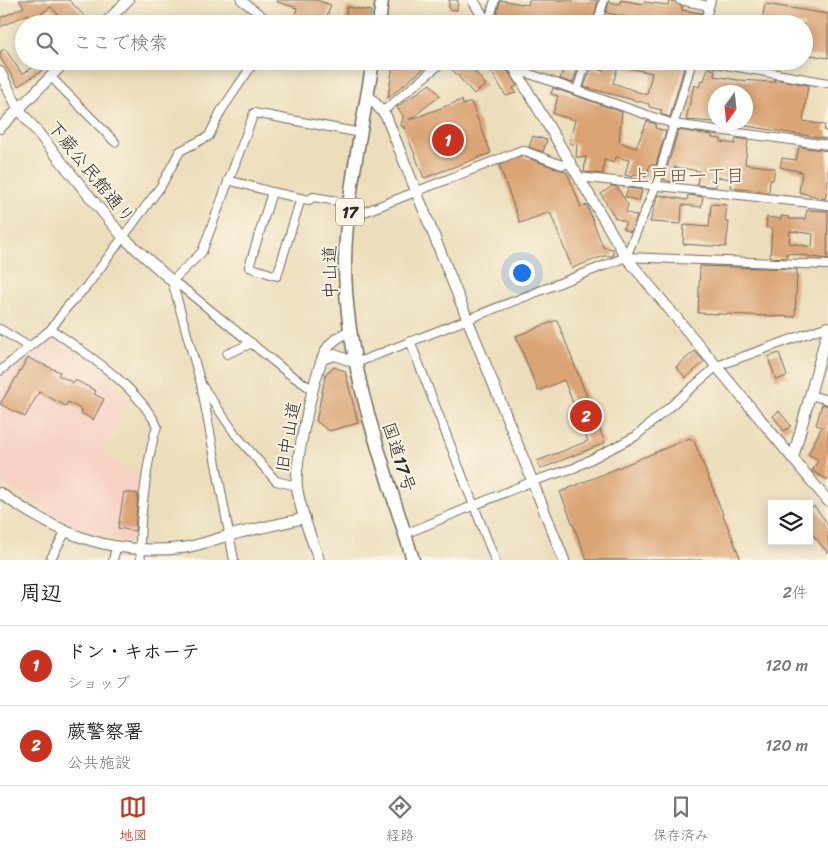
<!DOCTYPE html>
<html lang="ja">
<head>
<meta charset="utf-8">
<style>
	body { margin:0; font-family:Sriracha,"Klee One",sans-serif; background:#f6f6f6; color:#222 }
	.controls { position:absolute; right:15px; bottom:15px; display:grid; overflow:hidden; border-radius:0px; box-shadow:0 2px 12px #0003 }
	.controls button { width:45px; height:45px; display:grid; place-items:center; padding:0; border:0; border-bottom:1px solid #e0e0e0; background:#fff; color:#222; font:25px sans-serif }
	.compass { position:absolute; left:708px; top:85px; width:45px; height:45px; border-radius:50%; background:#fff; box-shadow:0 2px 12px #0003; rotate:195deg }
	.you { position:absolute; left:521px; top:272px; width:18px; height:18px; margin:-12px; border:4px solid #fff; border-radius:50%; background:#1a73e8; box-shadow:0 0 0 8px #1a73e833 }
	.badge { display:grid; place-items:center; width:32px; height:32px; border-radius:50%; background:#c8321e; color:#fff; font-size:16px; font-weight:700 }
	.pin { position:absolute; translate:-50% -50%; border:2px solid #fff; box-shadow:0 1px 5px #0006 }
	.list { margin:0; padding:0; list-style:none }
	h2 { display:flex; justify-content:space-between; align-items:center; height:65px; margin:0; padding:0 20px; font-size:21px }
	h2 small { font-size:16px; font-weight:400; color:#767676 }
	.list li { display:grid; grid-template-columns:32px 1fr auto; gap:15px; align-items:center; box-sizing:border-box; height:80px; padding:0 20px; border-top:1px solid #e0e0e0 }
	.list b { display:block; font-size:19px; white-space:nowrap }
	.list p { margin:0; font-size:16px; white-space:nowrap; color:#767676 }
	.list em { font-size:16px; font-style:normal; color:#767676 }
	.icon { flex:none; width:28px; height:28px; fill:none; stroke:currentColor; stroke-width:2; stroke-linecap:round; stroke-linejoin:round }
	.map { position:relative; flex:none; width:828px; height:560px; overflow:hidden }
	.search { position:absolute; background:#fff; box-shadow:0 2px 12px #0003; left:15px; right:15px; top:15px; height:55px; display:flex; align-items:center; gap:12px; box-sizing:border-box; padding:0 18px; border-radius:28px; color:#767676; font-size:19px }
	.sheet { height:225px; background:#fff }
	nav { display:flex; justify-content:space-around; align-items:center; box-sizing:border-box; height:70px; border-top:1px solid #e0e0e0; background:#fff; font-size:14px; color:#767676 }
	nav a { display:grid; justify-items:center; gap:2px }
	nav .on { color:#c8321e }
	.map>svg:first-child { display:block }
	.built { fill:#f6d2c5 }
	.building { fill:#daa474; fill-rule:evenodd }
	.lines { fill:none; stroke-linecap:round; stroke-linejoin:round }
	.minor-casing { stroke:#6f6a5d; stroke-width:10 }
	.tertiary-casing { stroke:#6f6a5d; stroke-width:12 }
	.trunk-casing { stroke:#6f6a5d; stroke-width:15 }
	.minor { stroke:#fff; stroke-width:8 }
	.tertiary { stroke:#fff; stroke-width:10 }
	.trunk { stroke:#fff; stroke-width:12 }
	.labels { text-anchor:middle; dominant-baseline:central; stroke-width:4; stroke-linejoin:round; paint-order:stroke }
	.shield { fill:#fcf5e5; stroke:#6a6863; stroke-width:1 }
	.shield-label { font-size:16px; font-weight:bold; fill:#2b2b2b }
	.street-label { font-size:18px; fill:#2b2b2b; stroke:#fcf5e5 }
	.neighbourhood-label { font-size:19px; fill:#685545; stroke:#fcf5e5 }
</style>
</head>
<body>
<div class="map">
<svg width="828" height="560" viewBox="0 0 828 560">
	<rect width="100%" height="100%" fill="#fcf5e5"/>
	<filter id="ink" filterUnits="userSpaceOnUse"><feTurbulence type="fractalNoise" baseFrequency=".02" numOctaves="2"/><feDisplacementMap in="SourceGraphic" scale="10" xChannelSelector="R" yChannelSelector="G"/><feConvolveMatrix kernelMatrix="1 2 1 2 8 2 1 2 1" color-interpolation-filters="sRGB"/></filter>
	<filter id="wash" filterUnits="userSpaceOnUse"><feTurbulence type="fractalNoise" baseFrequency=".0096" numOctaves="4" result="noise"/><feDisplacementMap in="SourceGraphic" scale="20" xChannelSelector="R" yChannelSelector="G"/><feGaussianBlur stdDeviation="1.12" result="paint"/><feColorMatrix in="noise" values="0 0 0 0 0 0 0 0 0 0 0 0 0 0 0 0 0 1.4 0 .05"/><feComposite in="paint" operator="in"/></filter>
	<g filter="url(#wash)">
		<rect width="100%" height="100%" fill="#ecdebb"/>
		<polygon class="built" points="52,338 100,372 131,399 101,454 142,477 134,542 88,535 0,481 0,380"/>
		<g id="blocks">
			<g class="building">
				<polygon points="19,0 69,0 88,20 84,24 67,24 51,7 41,14 48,24 34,24 28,14 0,27 0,18 24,7"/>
				<polygon points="277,0 317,0 331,5 324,24 308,24 310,19 295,14 297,8 277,2"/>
				<polygon points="449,0 458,0 457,10 449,9"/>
				<polygon points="500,0 528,5 529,0 598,0 592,24 531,24 519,21 518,24 496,19"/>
				<polygon points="621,0 643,4 644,2 668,5 669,1 675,2 682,6 682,10 701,13 699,24 666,24 606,13 609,2 620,4"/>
				<polygon points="765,4 828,14 828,58 804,54 804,24 761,24"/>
				<polygon points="347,7 371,11 369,24 344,24"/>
				<polygon points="451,15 477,21 476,24 450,24"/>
				<polygon points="5,49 22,74 36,66 29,61 49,61 40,72 18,86 0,57 0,52"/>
				<polygon points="395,61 433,61 388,98 393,64"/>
				<polygon points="455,61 466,61 486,85 474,94 449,66"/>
				<polygon points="491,61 502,61 517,86 513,88 516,93 506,96 487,64"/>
				<path d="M 606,61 L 675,61 L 685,64 L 670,117 L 660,114 L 662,110 L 649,107 L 649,104 L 584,87 L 591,68 L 603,71 ZM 618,66 L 652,73 L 647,95 L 613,83 Z"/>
				<polygon points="564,67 577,71 573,83 560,79"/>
				<polygon points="708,68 715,70 714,76 738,80 774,82 775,79 808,85 803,121 825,125 824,131 828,131 828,139 746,126 746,92 716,92 716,122 686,120 694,85 699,87 701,80 704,81"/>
				<polygon points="430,84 440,96 409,120 462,100 463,105 471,102 491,153 424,178 404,127 401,126 403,116 397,107"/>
				<polygon points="553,88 622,112 619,142 636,148 647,121 656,124 655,128 666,131 656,165 650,165 646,177 634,174 633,177 625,175 629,160 616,157 614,163 604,160 603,174 584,172 586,157 576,157 577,145 569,143 575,120 553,114 558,96 551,94"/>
				<polygon points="678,130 712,135 712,138 721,139 721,142 735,144 736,138 748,140 745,164 775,168 773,180 770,180 769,192 731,188 732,179 717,177 716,187 697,185 699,171 675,167 672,182 664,180"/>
				<polygon points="533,136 547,140 543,152 529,147"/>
				<polygon points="799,147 828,151 828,182 825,199 799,192 802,172 780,167 782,158 796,160"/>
				<polygon points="522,156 567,172 581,207 587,205 603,247 613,249 613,256 604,256 572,268 550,212 520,223 499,165"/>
				<polygon points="612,186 617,187 628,205 626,212 637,216 631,232 623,229 626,222 615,218 601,194"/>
				<polygon points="628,188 642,190 639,201 625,197"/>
				<polygon points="658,195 687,200 688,195 703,197 701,207 682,205 681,224 650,222"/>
				<polygon points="711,204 727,205 725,222 729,222 726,247 683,244 684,225 709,227"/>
				<path d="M 807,210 L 828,211 L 827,259 L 787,253 L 787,258 L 770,257 L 772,228 L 766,228 L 767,217 L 781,219 L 781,216 L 789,217 L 789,219 L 805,219 ZM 790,231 L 813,234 L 812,247 L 789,243 Z"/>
				<polygon points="700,266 797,269 795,317 698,313"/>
				<polygon points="557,320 605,443 540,469 537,461 588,441 564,380 538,391 516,336"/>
				<polygon points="695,351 704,362 686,378 676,367"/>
				<polygon points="779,353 787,376 776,380 768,357"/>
				<polygon points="28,358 60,372 58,375 74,383 75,380 96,391 94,394 104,399 93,420 81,413 82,410 68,402 66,406 39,392 25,417 0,404"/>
				<polygon points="334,367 345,371 358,423 329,431 316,421 326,373"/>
				<polygon points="822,404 828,406 828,480 812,471 818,460 808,454 822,427 816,425"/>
				<polygon points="779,411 791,426 784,431 773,416"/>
				<polygon points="690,438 694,441 741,560 587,560 560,492"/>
				<polygon points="124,492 138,494 135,531 118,528"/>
				<polygon points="814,506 828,524 828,553 809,530 809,510"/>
			</g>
		</g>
	</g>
	<g filter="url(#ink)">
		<use href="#blocks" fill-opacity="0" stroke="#6f6a5d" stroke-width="1"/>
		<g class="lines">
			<defs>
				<g id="minor">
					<polyline points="241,0 269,21 277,24"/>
					<polyline points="680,0 709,6"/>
					<polyline points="488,24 495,0"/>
					<polyline points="597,24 604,0"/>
					<polyline points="704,24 711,0"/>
					<polyline points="703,61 828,83"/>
					<polyline points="518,75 527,73 673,124 828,145"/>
					<polyline points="50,76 115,142"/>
					<polyline points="577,91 586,61"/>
					<polyline points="382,112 444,61"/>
					<polyline points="579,177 828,205"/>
					<polyline points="228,180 272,192 249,267 277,276 301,198"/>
					<polyline points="272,192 309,200 313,197 351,203"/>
					<polyline points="349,218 522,150 562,165 571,163"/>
					<polyline points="626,257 656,185 692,61"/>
					<polyline points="172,281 202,252 254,113 361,133"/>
					<polyline points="172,281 201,384 236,435 276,481 297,486"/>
					<polyline points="172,281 183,288 288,373 313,390"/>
					<polyline points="0,329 29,347"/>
					<path d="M 51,329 C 88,355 136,385 157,426 C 148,453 137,532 141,560"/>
					<polyline points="410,341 495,560"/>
					<polyline points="227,354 252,343"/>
					<polyline points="356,363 626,257 828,265"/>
					<polyline points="0,371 51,329 67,307 86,287 161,186 180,151 209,136 221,111 255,61"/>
					<polyline points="201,384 234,560"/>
					<polyline points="810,395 828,400"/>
					<polyline points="405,534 533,481 574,468 636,436 717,366 828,326"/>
					<polyline points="50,560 66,531"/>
					<polyline points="113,560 116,548"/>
				</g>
				<g id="tertiary">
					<polyline points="473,0 487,24"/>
					<polyline points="104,24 128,0"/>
					<polyline points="510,61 626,257 828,501"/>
					<polyline points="0,72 18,108 81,186 123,237 172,281"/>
					<polyline points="368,95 386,116 564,560"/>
					<polyline points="0,128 66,61"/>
					<polyline points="322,359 335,355 356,363"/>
					<polyline points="793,458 828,329"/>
					<path d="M 0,493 C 58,534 110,556 182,548 C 197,546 212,540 227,536 C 253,529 279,524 305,518"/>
					<path d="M 319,560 C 311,537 300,511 297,487 C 294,464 315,369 327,349 C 332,340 341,335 350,331"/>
				</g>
				<g id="trunk">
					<polyline points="379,24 382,0"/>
					<path d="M 373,61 C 363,125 345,201 345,265 C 346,370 383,461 413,560"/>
				</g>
			</defs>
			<use href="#minor" class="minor-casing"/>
			<use href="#tertiary" class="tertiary-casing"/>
			<use href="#trunk" class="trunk-casing"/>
			<use href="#minor" class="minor"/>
			<use href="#tertiary" class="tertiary"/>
			<use href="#trunk" class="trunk"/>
		</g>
	</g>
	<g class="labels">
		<rect class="shield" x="336" y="198.5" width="28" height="27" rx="4"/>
		<g class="shield-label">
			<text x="350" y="212">17</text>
		</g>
		<g class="street-label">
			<text transform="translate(91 172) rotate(51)">下蕨公民館通り</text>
			<text transform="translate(330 272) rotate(-91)">中山道</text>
			<text transform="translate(288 437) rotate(-80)">旧中山道</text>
			<text transform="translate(399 457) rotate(72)">国道17号</text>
		</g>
		<g class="neighbourhood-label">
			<text x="688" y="175">上戸田一丁目</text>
		</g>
	</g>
</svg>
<div class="controls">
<button><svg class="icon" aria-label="layers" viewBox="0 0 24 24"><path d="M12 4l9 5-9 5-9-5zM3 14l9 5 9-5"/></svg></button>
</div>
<svg class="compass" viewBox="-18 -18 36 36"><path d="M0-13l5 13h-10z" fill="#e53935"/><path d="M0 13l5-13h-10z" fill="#767676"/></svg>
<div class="you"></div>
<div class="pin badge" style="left:448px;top:140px">1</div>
<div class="pin badge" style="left:586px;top:416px">2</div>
<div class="search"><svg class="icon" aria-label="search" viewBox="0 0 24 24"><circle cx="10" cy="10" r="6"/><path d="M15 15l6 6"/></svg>ここで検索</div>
</div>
<section class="sheet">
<h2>周辺<small>2件</small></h2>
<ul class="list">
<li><span class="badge">1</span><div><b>ドン・キホーテ</b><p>ショップ</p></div><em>120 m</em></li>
<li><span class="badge">2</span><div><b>蕨警察署</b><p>公共施設</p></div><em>120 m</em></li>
</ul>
</section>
<nav>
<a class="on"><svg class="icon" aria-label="map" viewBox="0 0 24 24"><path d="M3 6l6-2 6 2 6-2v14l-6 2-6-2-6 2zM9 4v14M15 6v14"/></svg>地図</a>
<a><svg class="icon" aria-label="directions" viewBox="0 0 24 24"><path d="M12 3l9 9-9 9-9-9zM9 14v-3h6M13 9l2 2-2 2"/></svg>経路</a>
<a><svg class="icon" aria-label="saved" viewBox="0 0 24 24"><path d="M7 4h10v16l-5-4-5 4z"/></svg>保存済み</a>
</nav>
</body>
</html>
